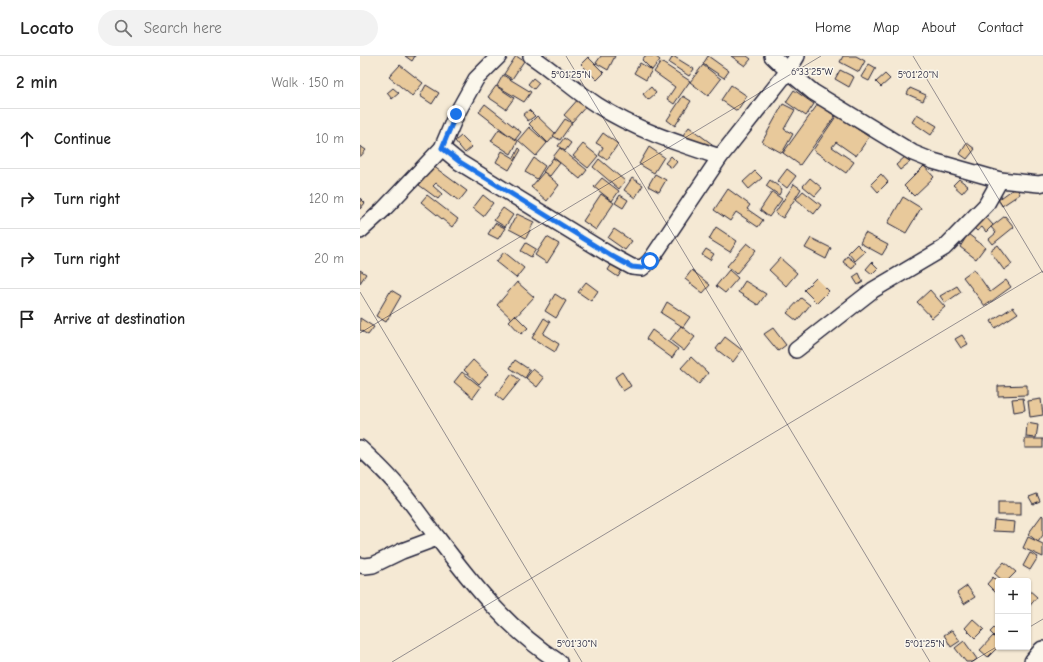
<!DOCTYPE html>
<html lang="en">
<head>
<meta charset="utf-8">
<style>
	body { margin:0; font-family:"Comic Neue",sans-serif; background:#f2f2f2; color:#222 }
	.controls { position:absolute; right:12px; bottom:12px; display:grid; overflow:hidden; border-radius:4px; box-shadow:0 1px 3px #0004 }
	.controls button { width:36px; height:36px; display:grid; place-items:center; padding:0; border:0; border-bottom:1px solid #e0e0e0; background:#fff; color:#222; font:20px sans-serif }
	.stop { position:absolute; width:12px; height:12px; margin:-9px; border:3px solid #1a73e8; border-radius:50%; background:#fff }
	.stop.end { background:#1a73e8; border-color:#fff; box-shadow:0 1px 4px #0008 }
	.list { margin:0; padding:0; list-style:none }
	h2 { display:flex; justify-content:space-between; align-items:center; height:52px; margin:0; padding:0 16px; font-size:17px }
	h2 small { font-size:13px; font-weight:400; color:#767676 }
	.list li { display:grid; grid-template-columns:26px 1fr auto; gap:12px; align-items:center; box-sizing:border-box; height:60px; padding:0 16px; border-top:1px solid #e0e0e0 }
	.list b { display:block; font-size:15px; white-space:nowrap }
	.list em { font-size:13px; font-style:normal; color:#767676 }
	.icon { flex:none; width:22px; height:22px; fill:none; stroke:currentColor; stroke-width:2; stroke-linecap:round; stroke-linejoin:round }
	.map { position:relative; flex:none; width:683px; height:606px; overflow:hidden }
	header { display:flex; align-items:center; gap:24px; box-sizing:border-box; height:56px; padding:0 20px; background:#fff; border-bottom:1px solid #e0e0e0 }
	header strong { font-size:19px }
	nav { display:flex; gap:22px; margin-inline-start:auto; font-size:14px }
	.search { width:280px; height:36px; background:#f2f2f2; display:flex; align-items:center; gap:10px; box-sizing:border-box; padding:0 14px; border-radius:22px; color:#767676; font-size:15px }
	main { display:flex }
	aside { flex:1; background:#fff }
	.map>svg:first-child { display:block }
	.building { fill:#e8c99b; stroke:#22223b }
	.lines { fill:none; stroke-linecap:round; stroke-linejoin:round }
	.minor-casing { stroke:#22223b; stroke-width:18 }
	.major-casing { stroke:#22223b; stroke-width:22 }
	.minor { stroke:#fbf7ec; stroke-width:15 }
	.major { stroke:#fbf7ec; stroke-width:19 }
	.route { stroke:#1a73e8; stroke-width:5 }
	.ticks { fill:none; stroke:#22223b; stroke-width:1; stroke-opacity:0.45 }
	.ticks-label { font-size:10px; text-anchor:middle; fill:#22223b; stroke:#fbf7ec; stroke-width:3; stroke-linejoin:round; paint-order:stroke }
</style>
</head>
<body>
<header>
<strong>Locato</strong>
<div class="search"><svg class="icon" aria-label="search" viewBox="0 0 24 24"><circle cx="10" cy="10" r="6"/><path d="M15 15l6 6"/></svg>Search here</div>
<nav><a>Home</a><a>Map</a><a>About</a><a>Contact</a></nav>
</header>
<main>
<aside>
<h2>2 min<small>Walk · 150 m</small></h2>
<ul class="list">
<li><svg class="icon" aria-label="ahead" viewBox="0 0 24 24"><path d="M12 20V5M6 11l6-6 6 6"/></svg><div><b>Continue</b></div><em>10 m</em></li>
<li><svg class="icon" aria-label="right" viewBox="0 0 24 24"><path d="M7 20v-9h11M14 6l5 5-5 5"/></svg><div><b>Turn right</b></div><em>120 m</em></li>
<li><svg class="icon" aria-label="right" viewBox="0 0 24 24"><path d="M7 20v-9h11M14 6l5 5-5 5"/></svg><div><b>Turn right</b></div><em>20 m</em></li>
<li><svg class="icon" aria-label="arrive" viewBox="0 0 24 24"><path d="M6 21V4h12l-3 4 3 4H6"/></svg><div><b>Arrive at destination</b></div></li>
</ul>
</aside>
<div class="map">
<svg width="683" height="606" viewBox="0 0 683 606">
	<rect width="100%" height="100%" fill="#f5e9d4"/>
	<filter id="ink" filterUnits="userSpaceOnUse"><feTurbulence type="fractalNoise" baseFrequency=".025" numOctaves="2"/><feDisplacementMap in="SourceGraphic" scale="8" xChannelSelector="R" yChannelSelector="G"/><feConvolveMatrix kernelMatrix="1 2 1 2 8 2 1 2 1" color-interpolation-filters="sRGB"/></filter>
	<g filter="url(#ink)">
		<g class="building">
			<polygon points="45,0 55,0 52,5"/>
			<polygon points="156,0 164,5 152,23 144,18"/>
			<polygon points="241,0 255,0 248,14 236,7"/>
			<polygon points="285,0 295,0 300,4 292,14 282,4"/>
			<polygon points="313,0 334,13 329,20 309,7"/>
			<polygon points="348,0 369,15 364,22 343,8"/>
			<polygon points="371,0 387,0 391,3 385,10"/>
			<polygon points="483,0 496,0 505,5 499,16 480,6"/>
			<polygon points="228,1 244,17 237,24 221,8"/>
			<polygon points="301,6 330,25 314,48 307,43 315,31 294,16"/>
			<polygon points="280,7 292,14 286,24 274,17"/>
			<polygon points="509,8 516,12 509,25 501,21"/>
			<polygon points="40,9 63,27 52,40 29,21"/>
			<polygon points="343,9 361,23 348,40 330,26"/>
			<polygon points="480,14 494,21 489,31 475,23"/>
			<polygon points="525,18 530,23 521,31 516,26"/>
			<polygon points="143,19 171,36 164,46 137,30"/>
			<polygon points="173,22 179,27 174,33 168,28"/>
			<polygon points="66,29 79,37 72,48 60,40"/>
			<polygon points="371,29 387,40 377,55 361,44"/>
			<polygon points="136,30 154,42 146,53 128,41"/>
			<polygon points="291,31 296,37 288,44 283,38"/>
			<polygon points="33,32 39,37 32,43 27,37"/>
			<polygon points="550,32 566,39 563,45 547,38"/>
			<polygon points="434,34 454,48 446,60 426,46"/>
			<polygon points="323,40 331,45 315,70 307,64"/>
			<polygon points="220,41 228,48 212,66 204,59"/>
			<polygon points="125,48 161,76 155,84 119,56"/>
			<polygon points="423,48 435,54 424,73 433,78 422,97 402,86"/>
			<polygon points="458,48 475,60 440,109 423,97"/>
			<polygon points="169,54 175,60 168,65 163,59"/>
			<polygon points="557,58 577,70 571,79 552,66"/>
			<polygon points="477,59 509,81 496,100 476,86 472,91 494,106 486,117 453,94"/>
			<polygon points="177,60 196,78 188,87 169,68"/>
			<polygon points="205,63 212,67 200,84 193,80"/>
			<polygon points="169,71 187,87 176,100 158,84"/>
			<polygon points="329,71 352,88 346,96 323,79"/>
			<polygon points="139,73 158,85 151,98 131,85"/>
			<polygon points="243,77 258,88 247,104 239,99 243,91 236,87"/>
			<polygon points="101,80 112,91 105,97 95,85"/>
			<polygon points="204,82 211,87 205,95 198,90"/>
			<polygon points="607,87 615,93 607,103 600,98"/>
			<polygon points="223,88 238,100 228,112 213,100"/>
			<polygon points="0,90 6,94 0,101"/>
			<polygon points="289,91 304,101 294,117 279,108"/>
			<polygon points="159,92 161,94 149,114 136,106 142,95 154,102"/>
			<polygon points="200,92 227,114 220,123 193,101"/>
			<polygon points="311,100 317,106 312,112 305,107"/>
			<polygon points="546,100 550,106 540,114 536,109"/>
			<polygon points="174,102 185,110 177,123 165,116"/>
			<polygon points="193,102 200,107 190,120 183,116"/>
			<polygon points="239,103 265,125 259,133 233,111"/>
			<polygon points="73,110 107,135 99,145 76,127 73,130 82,138 78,143 59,129"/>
			<polygon points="564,110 574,121 554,140 544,130"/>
			<polygon points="427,113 436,120 427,132 418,125"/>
			<polygon points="395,115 402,122 389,133 383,126"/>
			<polygon points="184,116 199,129 187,145 171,131"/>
			<polygon points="295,118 306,124 299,136 288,130"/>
			<polygon points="521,118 528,126 518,136 511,128"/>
			<polygon points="242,122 259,135 252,145 234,131"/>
			<polygon points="272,122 283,129 275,142 264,134"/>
			<polygon points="450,122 462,132 455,140 443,130"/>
			<polygon points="599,123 608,130 602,137 593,129"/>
			<polygon points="410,124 422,133 419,139 406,130"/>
			<polygon points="434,128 441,133 423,162 415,157"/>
			<polygon points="656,131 660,138 642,150 638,144"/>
			<polygon points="368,133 390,149 387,153 403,164 398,171 376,156 370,165 354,154"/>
			<polygon points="443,135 461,149 454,158 436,143"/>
			<polygon points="412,136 422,143 409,161 400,154"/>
			<polygon points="241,138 254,147 236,174 223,165"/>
			<polygon points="67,139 98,163 92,171 61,146"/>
			<polygon points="123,139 133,147 123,160 113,152"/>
			<polygon points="260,139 268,144 263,152 255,147"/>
			<polygon points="543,141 561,152 546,177 528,167"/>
			<polygon points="0,142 5,147 0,153"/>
			<polygon points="143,152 153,159 145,171 134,164"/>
			<polygon points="157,158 174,166 166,182 149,173"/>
			<polygon points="624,159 633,169 626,176 622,171 617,175 612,170"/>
			<polygon points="645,160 654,171 633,188 629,183 636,177 631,171"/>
			<polygon points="135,167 145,172 138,183 128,178"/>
			<polygon points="356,171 377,185 370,196 349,183"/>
			<polygon points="254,173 272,185 265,194 248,182"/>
			<polygon points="505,177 528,189 522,199 500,187"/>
			<polygon points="608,178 625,191 616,203 600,191"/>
			<polygon points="187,181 199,188 187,207 175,199"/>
			<polygon points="451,182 471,192 466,203 445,192"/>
			<polygon points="166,187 176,193 171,201 161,195"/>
			<polygon points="387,187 396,194 376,218 367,210"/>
			<polygon points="497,188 505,196 495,205 488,197"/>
			<polygon points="638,189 652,208 644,214 630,195"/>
			<polygon points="346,193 354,198 350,204 342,199"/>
			<polygon points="144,196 164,212 156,222 136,206"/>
			<polygon points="487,200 496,207 492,213 483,206"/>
			<polygon points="420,202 437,217 426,230 409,214"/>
			<polygon points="255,203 265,209 258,221 248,214"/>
			<polygon points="512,206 518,212 512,218 506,213"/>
			<polygon points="614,213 630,236 646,224 651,231 625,250 603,221"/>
			<polygon points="0,214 6,218 0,227"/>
			<polygon points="332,214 350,229 343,237 325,223"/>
			<polygon points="369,214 378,222 365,237 356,230"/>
			<polygon points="499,217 503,226 498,229 493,221"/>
			<polygon points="456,222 469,235 457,247 444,234"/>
			<polygon points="385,225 406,238 398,249 378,236"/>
			<polygon points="157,226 174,241 153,264 137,249"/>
			<polygon points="226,226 238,235 231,245 218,236"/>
			<polygon points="597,230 601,236 585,247 580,240"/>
			<polygon points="31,234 41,240 26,266 16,260"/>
			<polygon points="570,234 585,251 572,262 557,246"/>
			<polygon points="195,238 206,245 196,262 185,255"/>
			<polygon points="441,242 450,249 437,265 427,257"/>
			<polygon points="307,246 330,261 323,271 301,257"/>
			<polygon points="653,251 658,257 635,272 631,265"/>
			<polygon points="155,259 168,272 161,278 149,265"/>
			<polygon points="0,262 14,271 8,279 0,274"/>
			<polygon points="184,262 190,266 183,278 199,288 195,296 172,282"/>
			<polygon points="321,270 335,281 324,295 310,284"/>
			<polygon points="413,272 426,289 418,295 404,278"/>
			<polygon points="292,274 318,293 312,302 286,283"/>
			<polygon points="602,279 608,288 601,292 595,283"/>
			<polygon points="365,281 382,294 373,306 356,293"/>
			<polygon points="331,301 348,317 339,328 321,312"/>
			<polygon points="113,304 128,318 119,328 104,314"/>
			<polygon points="155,304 170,314 165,322 150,312"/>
			<polygon points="173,313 184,322 177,331 166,322"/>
			<polygon points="102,316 121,331 113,342 94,326"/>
			<polygon points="262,316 271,330 263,335 255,321"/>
			<polygon points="152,318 160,324 143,345 136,339"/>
			<polygon points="667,329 667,339 638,340 638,330"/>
			<polygon points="663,342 665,354 654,356 652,343"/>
			<polygon points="681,343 683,359 670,361 668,345"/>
			<polygon points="667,367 678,369 676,382 666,381"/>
			<rect x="665" y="383" width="18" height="9"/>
			<polygon points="677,438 680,445 673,448 669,441"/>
			<rect x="638" y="446" width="23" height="13"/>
			<polygon points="682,459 683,460 683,479 678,486 668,478"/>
			<polygon points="634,464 655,466 654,476 633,475"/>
			<polygon points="668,481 683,488 683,501 663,492"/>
			<polygon points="670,497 678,501 670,514 663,510"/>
			<polygon points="644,506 656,516 647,525 643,525 634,517"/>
			<polygon points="633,521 638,526 638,539 627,528"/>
			<polygon points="607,530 615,541 604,548 597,537"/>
			<polygon points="668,533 677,541 668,552"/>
			<polygon points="613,563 624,573 615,582 605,572"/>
			<polygon points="637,569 638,570 638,584 630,576"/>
			<polygon points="592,574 600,585 591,591 584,579"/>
			<polygon points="633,580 638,585 638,591 628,601 620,594"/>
			<polygon points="604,585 617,603 613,606 606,606 595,592"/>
		</g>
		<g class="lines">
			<defs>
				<g id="minor">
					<path d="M 171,0 C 194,15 214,34 237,49 C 276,74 317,87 360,101"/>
					<polyline points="412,0 428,15 453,36 553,97 573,105 640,124 679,128 683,127"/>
					<polyline points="82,92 99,106 250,199 272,211 282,212 290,205 360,101 428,15 437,0"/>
					<polyline points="0,175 23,154 82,92 96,59 116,23 139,0"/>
					<polyline points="436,294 513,234 584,192 626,149 640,124"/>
					<path d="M 0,392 C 14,405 28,418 40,433 C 53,448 64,465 77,481 C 112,528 149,574 199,606"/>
					<polyline points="0,509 5,510 13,509 42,495 77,482"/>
				</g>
				<polyline id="major" points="674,606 683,595"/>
			</defs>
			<use href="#minor" class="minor-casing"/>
			<use href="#major" class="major-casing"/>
			<use href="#minor" class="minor"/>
			<use href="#major" class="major"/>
		</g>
	</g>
	<g class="lines" filter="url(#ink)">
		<polyline class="route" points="96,58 82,92 100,106 250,199 272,211 282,212 290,205"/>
	</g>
	<path class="ticks" d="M 206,0 L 570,606M 553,0 L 683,217M 0,236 L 222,606M 0,277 L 461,0M 668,572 L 683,563M 32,606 L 683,215M 611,606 L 638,590"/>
	<g class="ticks-label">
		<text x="452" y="19">6°33'25"W</text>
		<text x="558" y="22">5°01'20"N</text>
		<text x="211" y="22">5°01'25"N</text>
		<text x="217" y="591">5°01'30"N</text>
		<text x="565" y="591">5°01'25"N</text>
	</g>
</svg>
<div class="controls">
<button>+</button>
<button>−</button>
</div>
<div class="stop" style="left:290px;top:205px"></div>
<div class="stop end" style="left:96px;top:58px"></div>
</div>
</main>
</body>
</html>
